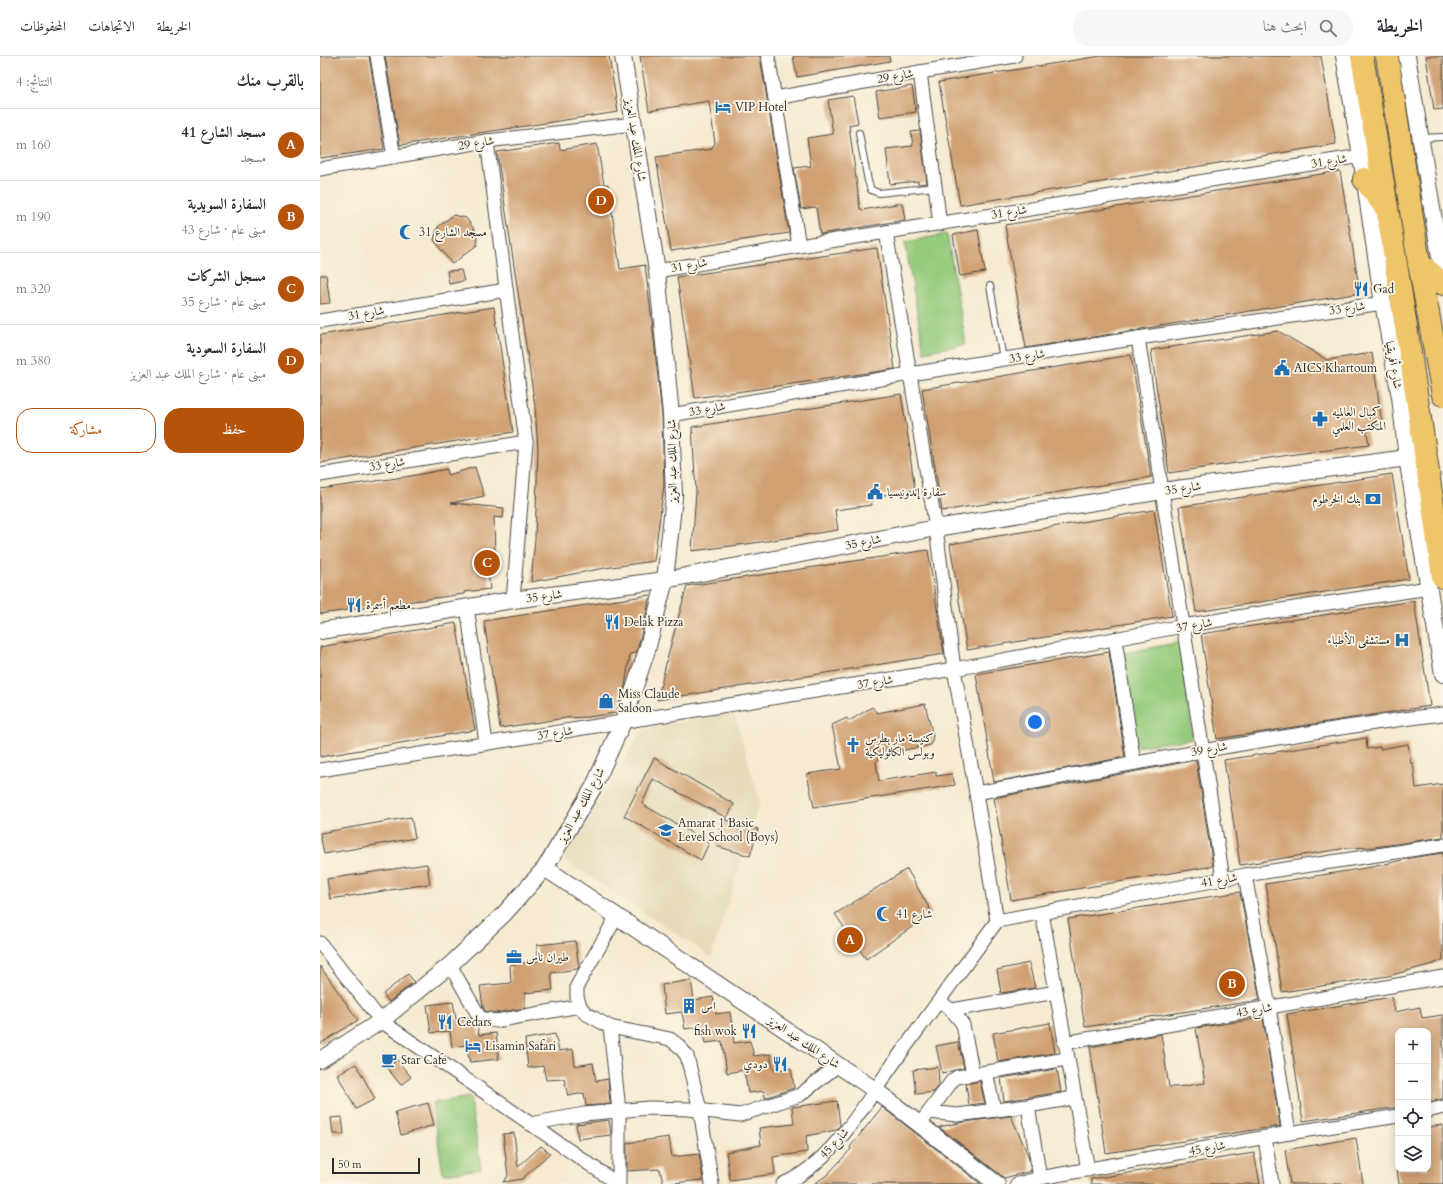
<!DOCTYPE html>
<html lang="ar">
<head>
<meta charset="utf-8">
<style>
	body { margin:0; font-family:Cardo,Amiri,serif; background:#f7f7f7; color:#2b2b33; direction:rtl }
	.controls { position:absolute; right:12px; bottom:12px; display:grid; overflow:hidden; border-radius:8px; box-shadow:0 2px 10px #0003 }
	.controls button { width:36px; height:36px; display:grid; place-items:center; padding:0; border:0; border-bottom:1px solid #e1e1e2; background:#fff; color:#2b2b33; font:20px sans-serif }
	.scale { position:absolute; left:12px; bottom:10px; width:88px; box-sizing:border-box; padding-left:4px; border:2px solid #2b2b2b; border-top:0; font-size:11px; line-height:14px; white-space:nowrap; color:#2b2b2b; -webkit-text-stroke:3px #fcf5e5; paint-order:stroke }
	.you { position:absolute; left:715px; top:666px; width:14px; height:14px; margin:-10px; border:3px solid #fff; border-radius:50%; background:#1a73e8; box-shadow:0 0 0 6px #1a73e833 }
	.badge { display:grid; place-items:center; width:26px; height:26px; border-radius:50%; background:#b45309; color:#fff; font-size:13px; font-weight:700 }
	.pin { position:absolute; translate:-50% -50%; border:2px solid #fff; box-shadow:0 1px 4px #0006 }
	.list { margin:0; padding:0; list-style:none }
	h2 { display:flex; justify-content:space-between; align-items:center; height:52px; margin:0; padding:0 16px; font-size:17px }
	h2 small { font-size:13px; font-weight:400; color:#7c7c81 }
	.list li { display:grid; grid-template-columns:26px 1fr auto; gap:12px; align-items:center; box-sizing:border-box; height:72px; padding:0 16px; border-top:1px solid #e1e1e2 }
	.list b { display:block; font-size:15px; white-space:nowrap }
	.list p { margin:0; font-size:13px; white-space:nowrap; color:#7c7c81 }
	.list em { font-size:13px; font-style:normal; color:#7c7c81 }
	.actions { display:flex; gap:8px; padding:12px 16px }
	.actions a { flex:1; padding:9px 0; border:1px solid #b45309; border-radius:16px; text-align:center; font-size:14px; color:#b45309 }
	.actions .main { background:#b45309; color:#fff }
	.icon { flex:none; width:22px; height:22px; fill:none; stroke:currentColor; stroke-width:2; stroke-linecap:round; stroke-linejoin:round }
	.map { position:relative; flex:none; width:1123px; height:1128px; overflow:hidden; direction:ltr }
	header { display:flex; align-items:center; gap:24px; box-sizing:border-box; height:56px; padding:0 20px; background:#fff; border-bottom:1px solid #e1e1e2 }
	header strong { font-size:19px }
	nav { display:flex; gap:22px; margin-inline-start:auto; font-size:14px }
	.search { width:280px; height:36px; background:#f7f7f7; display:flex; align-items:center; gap:10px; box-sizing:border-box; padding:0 14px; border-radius:16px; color:#7c7c81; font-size:15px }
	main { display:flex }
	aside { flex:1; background:#fff }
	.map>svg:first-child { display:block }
	.built { fill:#e5dbba }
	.green { fill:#95cb7d; stroke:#607b54 }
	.building { fill:#d0a072 }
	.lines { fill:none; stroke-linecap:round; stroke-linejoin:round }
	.service-casing { stroke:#494844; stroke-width:8 }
	.minor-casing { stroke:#494844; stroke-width:15 }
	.tertiary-casing { stroke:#494844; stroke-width:18 }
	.trunk-casing { stroke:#494844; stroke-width:24 }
	.service { stroke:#fff; stroke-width:6 }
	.minor { stroke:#fff; stroke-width:13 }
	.tertiary { stroke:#fff; stroke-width:16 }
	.trunk { stroke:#eec569; stroke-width:22 }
	.labels { text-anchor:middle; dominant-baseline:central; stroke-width:3.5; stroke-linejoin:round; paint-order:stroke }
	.street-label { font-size:12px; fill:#2b2b2b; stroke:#fcf5e5 }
	.poi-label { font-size:12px; fill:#2b2b2b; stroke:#fcf5e5; text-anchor:start }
</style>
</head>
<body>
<header>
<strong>الخريطة</strong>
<div class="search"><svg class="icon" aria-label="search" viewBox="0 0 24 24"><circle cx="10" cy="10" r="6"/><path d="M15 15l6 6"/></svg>ابحث هنا</div>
<nav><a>الخريطة</a><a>الاتجاهات</a><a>المحفوظات</a></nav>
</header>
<main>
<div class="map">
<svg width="1123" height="1128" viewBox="0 0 1123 1128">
	<rect width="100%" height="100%" fill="#fcf5e5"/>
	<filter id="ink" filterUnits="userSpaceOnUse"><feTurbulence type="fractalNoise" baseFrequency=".025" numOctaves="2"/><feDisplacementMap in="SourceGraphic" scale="8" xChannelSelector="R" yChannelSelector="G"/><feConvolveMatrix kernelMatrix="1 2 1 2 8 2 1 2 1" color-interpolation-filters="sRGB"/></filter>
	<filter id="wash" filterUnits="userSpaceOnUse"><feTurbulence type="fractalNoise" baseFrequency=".012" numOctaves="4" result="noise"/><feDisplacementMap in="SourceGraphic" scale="16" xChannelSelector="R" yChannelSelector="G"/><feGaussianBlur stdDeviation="0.9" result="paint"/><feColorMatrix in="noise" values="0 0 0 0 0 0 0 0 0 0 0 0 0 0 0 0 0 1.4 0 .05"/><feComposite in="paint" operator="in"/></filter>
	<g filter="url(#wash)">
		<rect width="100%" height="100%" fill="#f6ead1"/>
		<polygon class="built" points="413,654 440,745 391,901 243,803 323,674"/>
		<g class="green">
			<polygon points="627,178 646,288 604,296 585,186"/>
			<polygon points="860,586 873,683 814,691 800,598"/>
			<polygon points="150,1041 161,1113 123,1118 112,1047"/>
		</g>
		<g id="blocks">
			<g class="building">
				<polygon points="0,0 49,0 64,93 0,102"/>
				<polygon points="65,0 289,0 298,56 80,89"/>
				<polygon points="320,0 440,0 469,177 351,195 336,101 391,93 395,87 389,45 329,55"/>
				<polygon points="473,0 569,0 570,5 477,21"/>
				<polygon points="781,0 1001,0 1016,88 640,149 619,26"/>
				<polygon points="1106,0 1123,0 1123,53 1114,54"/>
				<polygon points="592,30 596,56 560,61 556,36"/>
				<polygon points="533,40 538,67 529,69 540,153 542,153 542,154 582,147 585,164 500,178 496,151 481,153 474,112 491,110 487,82 513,78 508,44"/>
				<polygon points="600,75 607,127 598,128 598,125 570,128 566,93 593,90 591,76"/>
				<polygon points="239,87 240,94 277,88 284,129 288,128 300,213 325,209 332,266 342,360 344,429 334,505 285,512 211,526 215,483 218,393 215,350 177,96"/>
				<polygon points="1020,115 1040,237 706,292 685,169"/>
				<polygon points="133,159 146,162 157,177 157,189 132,208 114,184 118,171"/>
				<polygon points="658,174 665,216 640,220 633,179"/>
				<polygon points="557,192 575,313 375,342 357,221"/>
				<polygon points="141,214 144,225 129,228 127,215"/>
				<polygon points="0,219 6,219 10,247 0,248"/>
				<polygon points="174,251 193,376 0,407 0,279"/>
				<polygon points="958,275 1007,304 1052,297 1062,368 1046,371 1049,389 976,398 849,417 831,294"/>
				<polygon points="811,299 831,421 622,455 602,333"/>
				<polygon points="581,338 591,399 590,399 595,434 551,441 552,449 515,454 518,474 434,487 372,495 376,436 372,371"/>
				<polygon points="155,411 164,440 131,447 184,452 183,462 174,461 175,507 167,508 170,533 144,536 144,538 0,558 0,433 91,420 127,413 128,419"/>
				<polygon points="1072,418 1089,523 876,556 859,451"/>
				<polygon points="834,454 852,560 647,594 630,488"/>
				<polygon points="608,494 624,598 337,644 351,588 367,530"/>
				<polygon points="330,539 327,555 318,591 316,597 310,598 305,630 296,657 268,661 246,662 180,672 164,565"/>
				<polygon points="1094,545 1110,650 897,683 881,578"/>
				<polygon points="136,567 155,674 0,701 0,591"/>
				<polygon points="789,596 805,701 674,726 656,618"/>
				<polygon points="605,648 613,680 611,689 563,698 556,706 559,725 616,716 616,720 632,718 635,729 494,751 487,718 521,713 512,669 527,662 529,665 552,651 557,657"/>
				<polygon points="1046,682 1047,693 1060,691 1060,693 1088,688 1091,708 1093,707 1096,732 1123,728 1123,781 1055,791 1027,792 920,809 904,704"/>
				<polygon points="334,702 414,748 407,762 333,723 322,748 389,787 381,804 304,760"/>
				<polygon points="876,704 893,810 691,844 674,742"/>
				<polygon points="91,761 95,782 4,798 0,777"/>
				<polygon points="403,763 438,773 430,800 396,790"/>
				<polygon points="1123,797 1123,904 1113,908 1068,920 962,936 946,828 1052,811 1096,801"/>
				<polygon points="107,808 110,828 10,843 7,823"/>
				<polygon points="587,813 612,857 546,903 515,858"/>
				<polygon points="920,836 940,944 765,971 748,863"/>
				<polygon points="255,885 259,911 257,913 231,917 233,934 205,937 205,952 176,957 165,955 163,951 160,930 191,927 190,909 218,905 217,889"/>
				<polygon points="709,907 715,932 681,937 677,914"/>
				<polygon points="0,910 38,964 0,988"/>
				<polygon points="88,918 94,926 69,946 63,938"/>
				<polygon points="371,924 374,944 393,941 396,958 410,956 414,987 430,985 434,1000 450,998 454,1015 471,1012 474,1032 445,1042 444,1035 428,1037 424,1014 407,1017 402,985 385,987 382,970 365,973 362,956 345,958 342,929"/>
				<polygon points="1072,941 1075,956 1100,951 1102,962 1123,959 1123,1043 1108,1046 1108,975 1078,975 1078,1051 983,1065 967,958"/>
				<polygon points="133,946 136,963 151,962 157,969 159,979 176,977 179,1003 150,1006 146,989 132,991 130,975 111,977 107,949"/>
				<polygon points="943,962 960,1070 786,1097 770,991 841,978 849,1031 857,1031 885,1027 876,972"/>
				<polygon points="730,967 735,997 678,1006 673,977"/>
				<polygon points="235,978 239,995 253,993 255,1010 273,1007 276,1025 288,1023 290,1048 266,1050 264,1037 248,1040 244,1023 226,1024 223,1010 208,1012 205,983"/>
				<polygon points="638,986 644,1012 622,1017 616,990"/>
				<polygon points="77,1004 91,1021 81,1029 67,1012"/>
				<polygon points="36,1008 55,1043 36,1053 17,1018"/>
				<polygon points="618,1011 619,1029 614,1036 596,1038 593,1014"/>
				<polygon points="737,1013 741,1036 684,1045 681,1022"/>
				<polygon points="660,1025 665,1047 649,1049 646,1028"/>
				<polygon points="517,1045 520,1069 516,1074 486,1080 487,1096 453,1101 455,1118 410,1124 406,1096 441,1089 439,1072 474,1068 472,1051"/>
				<polygon points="108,1047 114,1069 81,1079 75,1056"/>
				<polygon points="562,1051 661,1128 494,1128 507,1119 531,1093 530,1091"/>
				<polygon points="691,1060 708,1099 711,1115 684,1122 619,1071 644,1066"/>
				<polygon points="22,1061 24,1078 13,1078 11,1062"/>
				<polygon points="289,1064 291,1079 258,1083 256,1068"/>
				<polygon points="1123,1069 1123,1128 1079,1128 1077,1113 1108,1113 1108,1071"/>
				<polygon points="194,1077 198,1111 221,1090 230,1097 202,1123 183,1126 188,1120 183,1078"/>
				<polygon points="349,1081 352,1101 379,1098 383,1124 343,1128 340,1113 307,1115 307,1087"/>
				<polygon points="1036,1082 1043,1128 970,1128 965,1094"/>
				<polygon points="934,1097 940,1128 771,1128 771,1123"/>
			</g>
		</g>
	</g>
	<g filter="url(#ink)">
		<use href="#blocks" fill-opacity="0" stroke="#494844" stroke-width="1"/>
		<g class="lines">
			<defs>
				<g id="service">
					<polyline points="539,77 548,125 551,134 559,137 615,131"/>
					<polyline points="1101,82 1123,81"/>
					<polyline points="670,230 683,303"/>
				</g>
				<g id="minor">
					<polyline points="57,0 74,101"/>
					<polyline points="448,0 479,190"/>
					<polyline points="600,16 620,168"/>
					<polyline points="455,42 600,16 695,0"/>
					<polyline points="167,85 206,386 193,544"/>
					<polyline points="0,113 167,85 313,68"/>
					<polyline points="337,215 479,190 1041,100"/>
					<polyline points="0,265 186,234"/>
					<polyline points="818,282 903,823"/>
					<polyline points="351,359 590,318 818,282 1063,247"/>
					<polyline points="0,419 206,386"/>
					<polyline points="147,551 166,687"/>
					<polyline points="795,583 814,707"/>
					<polyline points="0,714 634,613 863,570 948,556 1109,532"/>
					<path d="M 656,737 C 811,708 966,677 1123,658"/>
					<polyline points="925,819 949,951 969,1077"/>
					<polyline points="722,857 768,1114"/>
					<polyline points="297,860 257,930 257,941 260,950 265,957 290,971 350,983 359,990 367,1000 380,1054 392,1128"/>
					<polyline points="677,865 925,819 1123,789"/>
					<polyline points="0,887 61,965 298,1128"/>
					<polyline points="130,909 160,962 176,965 260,950"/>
					<path d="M 626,950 C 633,955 638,961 643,969 L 653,1018"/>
					<polyline points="632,954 736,936"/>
					<polyline points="290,971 299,1054 299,1128"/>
					<polyline points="744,987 1123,921"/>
					<polyline points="666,1016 674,1053"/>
					<polyline points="708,1050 720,1122"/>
					<polyline points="1108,1055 1123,1051"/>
					<polyline points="609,1056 637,1059 708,1050 754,1042"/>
					<polyline points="210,1068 264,1058 329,1052 368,1053 420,1059 480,1039 518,1009"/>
					<polyline points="600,1068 632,1025 637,1021 747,1003"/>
					<polyline points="945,1082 952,1128"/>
					<path d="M 463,1128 C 513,1107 547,1044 578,1001 C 611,955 644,910 677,865 L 656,737 L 634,613 L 616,472 L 566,176"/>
					<polyline points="697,1128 720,1122 969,1077 1078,1060"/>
				</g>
				<g id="tertiary">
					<polyline points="1024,0 1041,100 1063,247 1080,341 1087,402 1123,618"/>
					<polyline points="1087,0 1123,219"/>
					<polyline points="0,575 193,544 345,524 616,472 842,435 1087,402"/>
					<polyline points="225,812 555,1034 677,1128"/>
					<polyline points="0,1004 61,965 130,909 184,858 225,812 273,732 303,666 327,594 345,524 354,441 351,359 337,215 303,0"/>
				</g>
				<g id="trunk">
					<path d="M 1042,0 C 1071,173 1099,347 1123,521"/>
					<polyline points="1067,0 1099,207 1123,339"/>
					<polyline points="1044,123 1066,152"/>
					<polyline points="1099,207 1123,228"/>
				</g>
			</defs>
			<use href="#service" class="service-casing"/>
			<use href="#minor" class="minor-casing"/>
			<use href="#tertiary" class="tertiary-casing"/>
			<use href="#trunk" class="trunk-casing"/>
			<use href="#service" class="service"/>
			<use href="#minor" class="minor"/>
			<use href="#tertiary" class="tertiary"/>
			<use href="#trunk" class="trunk"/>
		</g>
	</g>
	<defs>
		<symbol id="hotel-bare" viewBox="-9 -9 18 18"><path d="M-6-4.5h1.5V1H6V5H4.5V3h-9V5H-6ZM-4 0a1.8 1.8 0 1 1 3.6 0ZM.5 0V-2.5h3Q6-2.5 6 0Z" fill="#1f6fb2" stroke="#fcf5e5" stroke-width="2.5" paint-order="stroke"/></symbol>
		<symbol id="mosque-bare" viewBox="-9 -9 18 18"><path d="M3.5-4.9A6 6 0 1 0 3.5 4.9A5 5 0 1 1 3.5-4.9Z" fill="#1f6fb2" stroke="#fcf5e5" stroke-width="2.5" paint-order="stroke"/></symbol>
		<symbol id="restaurant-bare" viewBox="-9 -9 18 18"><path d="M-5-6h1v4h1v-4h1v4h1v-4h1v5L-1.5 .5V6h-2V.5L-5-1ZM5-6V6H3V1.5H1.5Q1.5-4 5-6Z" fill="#1f6fb2" stroke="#fcf5e5" stroke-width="2.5" paint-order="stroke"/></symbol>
		<symbol id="civic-bare" viewBox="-9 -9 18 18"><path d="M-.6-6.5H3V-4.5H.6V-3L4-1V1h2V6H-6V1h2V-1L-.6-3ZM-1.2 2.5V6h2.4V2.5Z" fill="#1f6fb2" stroke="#fcf5e5" stroke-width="2.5" paint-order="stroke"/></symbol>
		<symbol id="pharmacy-bare" viewBox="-9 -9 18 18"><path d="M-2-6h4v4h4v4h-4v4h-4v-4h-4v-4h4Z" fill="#1f6fb2" stroke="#fcf5e5" stroke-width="2.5" paint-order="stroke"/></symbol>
		<symbol id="bank-bare" viewBox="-9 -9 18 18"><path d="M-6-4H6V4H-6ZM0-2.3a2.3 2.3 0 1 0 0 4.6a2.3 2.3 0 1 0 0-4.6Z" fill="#1f6fb2" stroke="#fcf5e5" stroke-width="2.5" paint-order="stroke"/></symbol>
		<symbol id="hospital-bare" viewBox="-9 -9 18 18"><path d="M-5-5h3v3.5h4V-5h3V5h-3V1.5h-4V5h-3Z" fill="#1f6fb2" stroke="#fcf5e5" stroke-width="2.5" paint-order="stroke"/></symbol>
		<symbol id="shop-bare" viewBox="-9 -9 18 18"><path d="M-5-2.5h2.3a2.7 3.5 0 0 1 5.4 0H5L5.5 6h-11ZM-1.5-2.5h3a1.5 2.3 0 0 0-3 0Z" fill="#1f6fb2" stroke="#fcf5e5" stroke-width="2.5" paint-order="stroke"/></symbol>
		<symbol id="church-bare" viewBox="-9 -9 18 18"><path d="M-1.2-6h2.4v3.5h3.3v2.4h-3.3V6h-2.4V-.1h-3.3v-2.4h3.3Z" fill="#1f6fb2" stroke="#fcf5e5" stroke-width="2.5" paint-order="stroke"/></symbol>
		<symbol id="school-bare" viewBox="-9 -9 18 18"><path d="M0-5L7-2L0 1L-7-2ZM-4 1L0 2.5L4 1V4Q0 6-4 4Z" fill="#1f6fb2" stroke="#fcf5e5" stroke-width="2.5" paint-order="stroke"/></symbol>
		<symbol id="office-bare" viewBox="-9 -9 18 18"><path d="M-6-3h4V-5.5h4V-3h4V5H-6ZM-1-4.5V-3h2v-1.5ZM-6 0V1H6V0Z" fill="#1f6fb2" stroke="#fcf5e5" stroke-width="2.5" paint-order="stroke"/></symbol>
		<symbol id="building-bare" viewBox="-9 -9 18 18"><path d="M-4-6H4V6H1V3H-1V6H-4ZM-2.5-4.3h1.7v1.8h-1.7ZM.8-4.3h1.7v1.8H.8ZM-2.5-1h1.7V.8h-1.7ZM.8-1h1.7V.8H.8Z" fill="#1f6fb2" stroke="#fcf5e5" stroke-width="2.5" paint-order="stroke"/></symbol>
		<symbol id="cafe-bare" viewBox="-9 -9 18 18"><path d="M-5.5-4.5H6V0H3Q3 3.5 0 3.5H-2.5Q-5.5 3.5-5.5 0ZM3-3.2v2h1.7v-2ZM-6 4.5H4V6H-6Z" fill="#1f6fb2" stroke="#fcf5e5" stroke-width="2.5" paint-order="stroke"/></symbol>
	</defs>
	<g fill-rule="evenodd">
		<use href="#hotel-bare" x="392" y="40" width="22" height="22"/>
		<use href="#mosque-bare" x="76" y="165" width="22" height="22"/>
		<use href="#restaurant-bare" x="1030" y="222" width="22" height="22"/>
		<use href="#civic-bare" x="951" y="301" width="22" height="22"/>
		<use href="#pharmacy-bare" x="989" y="352" width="22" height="22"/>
		<use href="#civic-bare" x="544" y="425" width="22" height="22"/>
		<use href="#bank-bare" x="1042" y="432" width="22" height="22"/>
		<use href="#restaurant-bare" x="23" y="538" width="22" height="22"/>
		<use href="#restaurant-bare" x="281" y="555" width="22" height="22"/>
		<use href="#hospital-bare" x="1071" y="573" width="22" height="22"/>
		<use href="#shop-bare" x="275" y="634" width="22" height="22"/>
		<use href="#church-bare" x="522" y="678" width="22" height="22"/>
		<use href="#school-bare" x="335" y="763" width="22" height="22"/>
		<use href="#mosque-bare" x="553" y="847" width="22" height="22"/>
		<use href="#office-bare" x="183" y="890" width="22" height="22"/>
		<use href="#building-bare" x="358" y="939" width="22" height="22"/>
		<use href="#restaurant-bare" x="114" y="955" width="22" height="22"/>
		<use href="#restaurant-bare" x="418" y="964" width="22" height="22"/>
		<use href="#hotel-bare" x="142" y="979" width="22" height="22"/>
		<use href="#cafe-bare" x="58" y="993" width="22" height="22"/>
		<use href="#restaurant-bare" x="449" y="997" width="22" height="22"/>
	</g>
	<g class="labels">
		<g class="street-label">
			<text transform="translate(575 20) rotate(-10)">شارع 29</text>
			<text transform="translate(316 84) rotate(81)">شارع الملك عبد العزيز</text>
			<text transform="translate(156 87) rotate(-9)">شارع 29</text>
			<text transform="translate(1009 105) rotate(-9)">شارع 31</text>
			<text transform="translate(689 156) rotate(-9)">شارع 31</text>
			<text transform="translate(369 209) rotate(-10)">شارع 31</text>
			<text transform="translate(1027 252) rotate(-8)">شارع 33</text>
			<text transform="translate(46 257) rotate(-10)">شارع 31</text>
			<text transform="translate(707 300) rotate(-9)">شارع 33</text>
			<text transform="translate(1074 309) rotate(80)">شارع أفريقيا</text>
			<text transform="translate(387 353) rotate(-10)">شارع 33</text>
			<text transform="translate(352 405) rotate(-91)">شارع الملك عبد العزيز</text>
			<text transform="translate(67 408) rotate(-9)">شارع 33</text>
			<text transform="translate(863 432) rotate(-8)">شارع 35</text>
			<text transform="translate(543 486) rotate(-11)">شارع 35</text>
			<text transform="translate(224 540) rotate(-7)">شارع 35</text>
			<text transform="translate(874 569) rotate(-10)">شارع 37</text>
			<text transform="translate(555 626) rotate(-9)">شارع 37</text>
			<text transform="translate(235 677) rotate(-9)">شارع 37</text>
			<text transform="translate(889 693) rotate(-10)">شارع 39</text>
			<text transform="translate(261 749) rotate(-61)">شارع الملك عبد العزيز</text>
			<text transform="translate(899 824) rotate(-10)">شارع 41</text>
			<text transform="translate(934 954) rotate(-10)">شارع 43</text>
			<text transform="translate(484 986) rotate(34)">شارع الملك عبد العزيز</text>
			<text transform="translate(514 1087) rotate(-47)">شارع 45</text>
			<text transform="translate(887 1092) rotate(-10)">شارع 45</text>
		</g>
		<g class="poi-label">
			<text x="415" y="51">VIP Hotel</text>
			<text x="99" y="176">مسجد الشارع 31</text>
			<text x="1053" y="233">Gad</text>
			<text x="974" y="312">AICS Khartoum</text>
			<text x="1012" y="356">كمبال العالميه<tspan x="1012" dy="14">المكتب العلمي</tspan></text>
			<text x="567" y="436">سفارة إندونيسيا</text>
			<text x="1041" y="443" text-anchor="end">بنك الخرطوم</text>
			<text x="46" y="549">مطعم أسمرة</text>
			<text x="304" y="566">Delak Pizza</text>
			<text x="1070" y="584" text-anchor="end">مستشفی الأطباء</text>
			<text x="298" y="638">Miss Claude<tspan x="298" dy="14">Saloon</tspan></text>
			<text x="545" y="682">كنيسة مار بطرس<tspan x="545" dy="14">وبولس الكاثوليكية</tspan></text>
			<text x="358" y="767">Amarat 1 Basic<tspan x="358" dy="14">Level School (Boys)</tspan></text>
			<text x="576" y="858">شارع 41</text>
			<text x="206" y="901">طيران ناس</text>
			<text x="381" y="950">اس</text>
			<text x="137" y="966">Cedars</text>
			<text x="417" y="975" text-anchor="end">fish wok</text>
			<text x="165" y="990">Lisamin Safari</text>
			<text x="81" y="1004">Star Cafe</text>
			<text x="448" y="1008" text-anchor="end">دودي</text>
		</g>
	</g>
</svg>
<div class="controls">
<button>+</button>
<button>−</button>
<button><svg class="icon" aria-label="locate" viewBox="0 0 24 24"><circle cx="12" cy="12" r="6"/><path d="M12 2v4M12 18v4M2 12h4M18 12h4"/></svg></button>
<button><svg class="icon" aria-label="layers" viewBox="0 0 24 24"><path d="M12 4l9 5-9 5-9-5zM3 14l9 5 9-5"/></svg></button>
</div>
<div class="scale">50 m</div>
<div class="you"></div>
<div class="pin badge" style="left:530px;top:884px">A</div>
<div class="pin badge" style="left:912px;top:928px">B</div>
<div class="pin badge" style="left:167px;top:507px">C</div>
<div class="pin badge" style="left:281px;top:145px">D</div>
</div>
<aside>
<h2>بالقرب منك<small>النتائج: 4</small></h2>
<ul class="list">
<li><span class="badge">A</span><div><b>مسجد الشارع 41</b><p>مسجد</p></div><em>160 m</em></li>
<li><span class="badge">B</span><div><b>السفارة السويدية</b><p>مبنى عام · شارع 43</p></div><em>190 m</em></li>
<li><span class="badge">C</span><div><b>مسجل الشركات</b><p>مبنى عام · شارع 35</p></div><em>320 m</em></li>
<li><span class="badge">D</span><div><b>السفارة السعودية</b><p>مبنى عام · شارع الملك عبد العزيز</p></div><em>380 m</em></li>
</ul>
<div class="actions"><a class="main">حفظ</a><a>مشاركة</a></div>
</aside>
</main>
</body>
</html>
